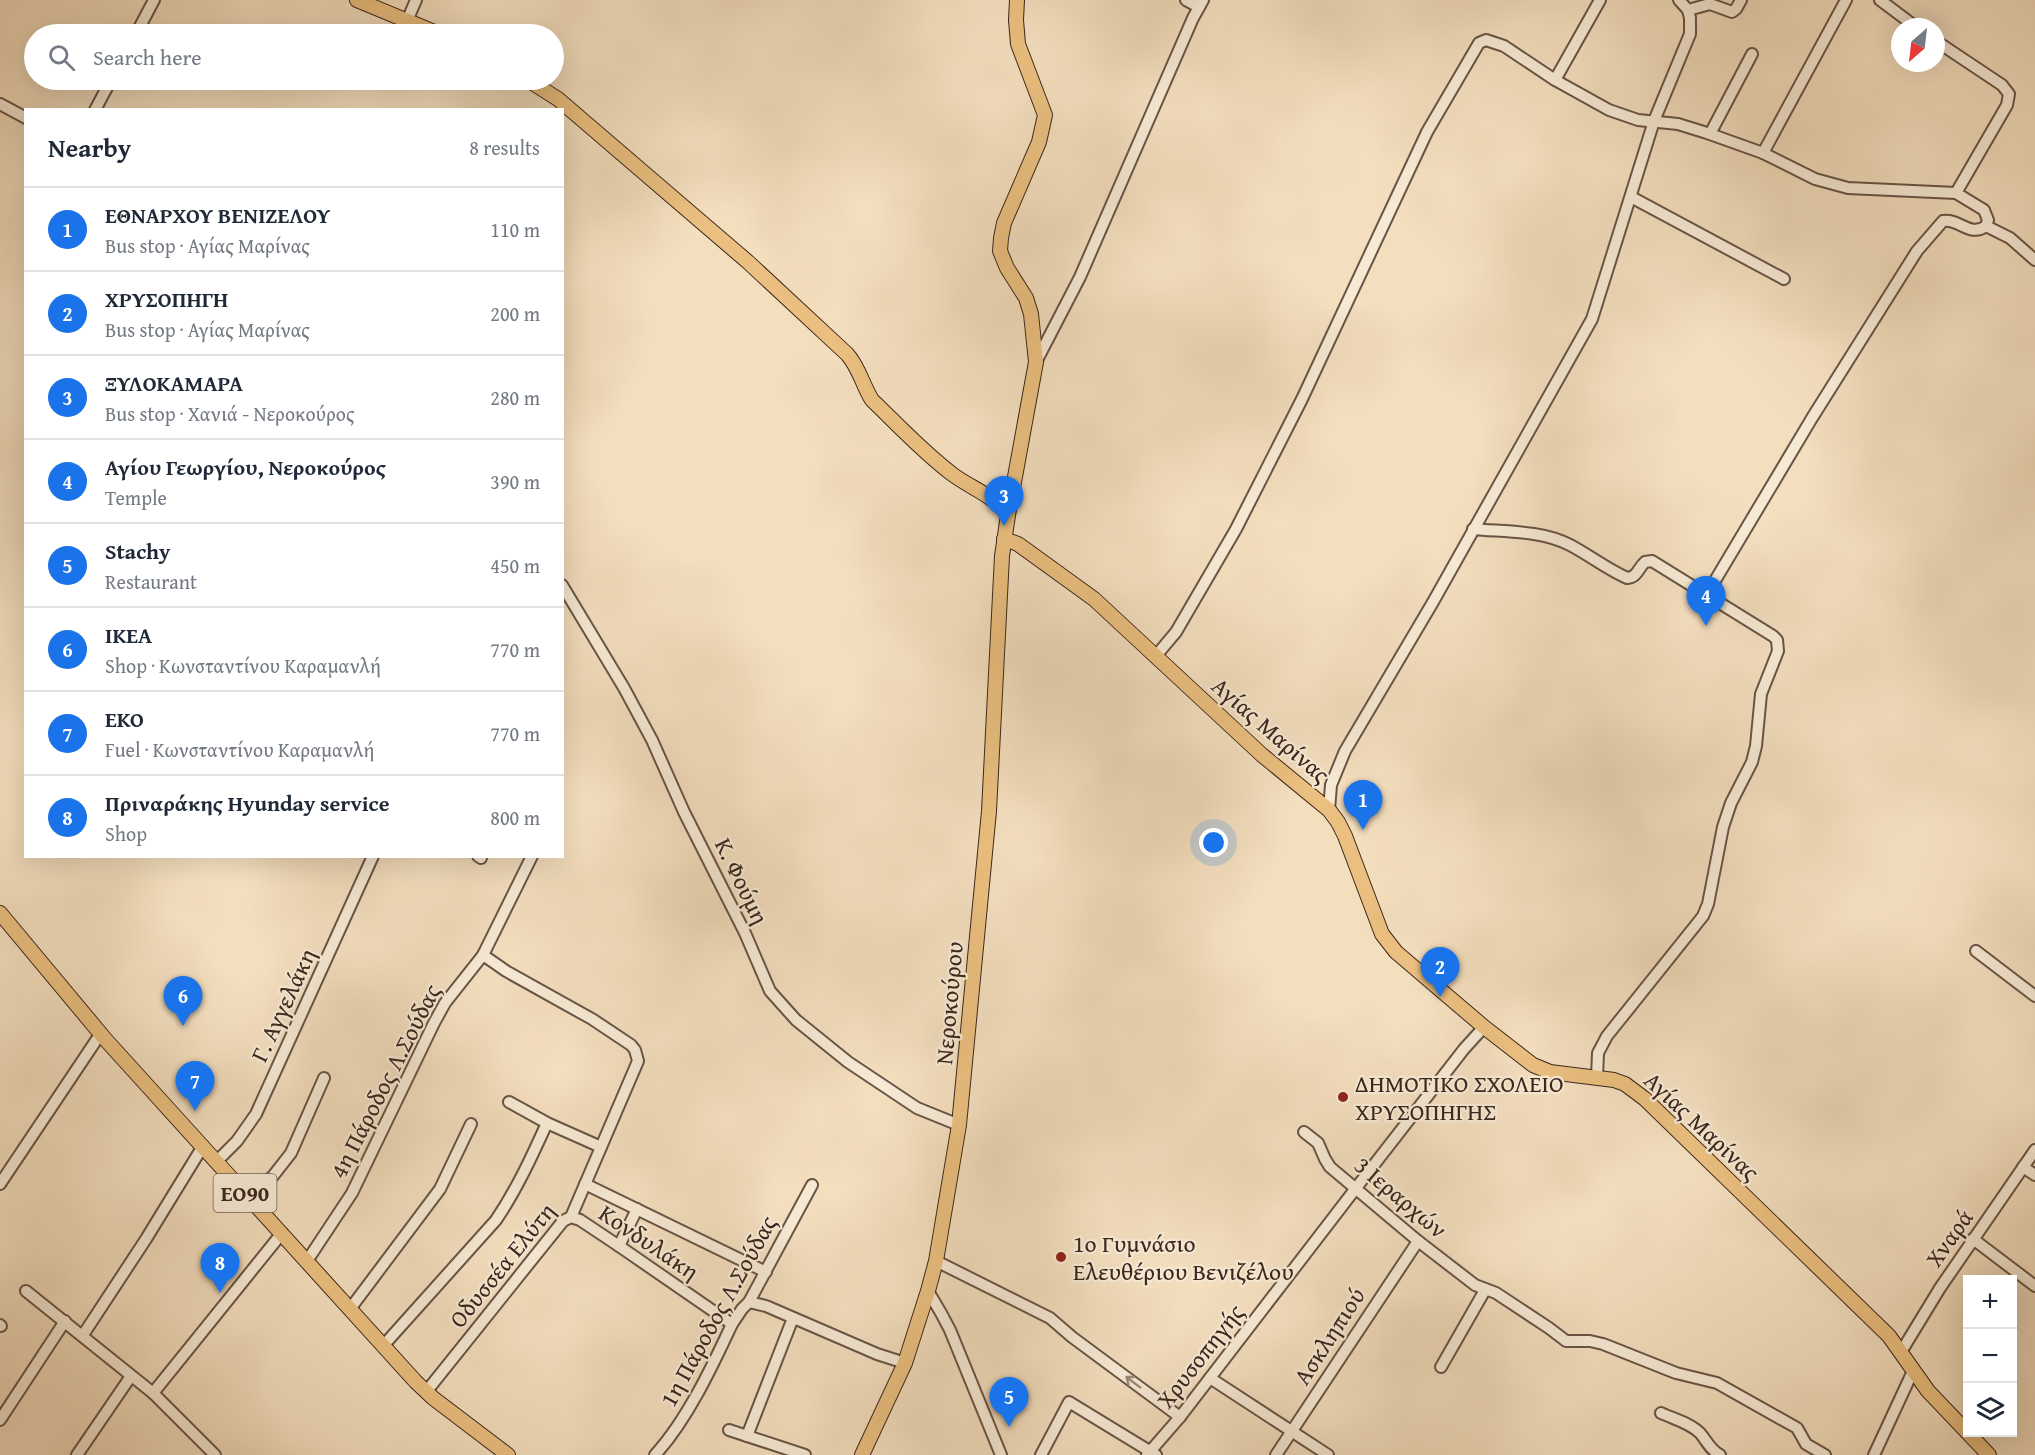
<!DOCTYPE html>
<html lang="en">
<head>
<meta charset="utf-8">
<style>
	body { margin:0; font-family:"Gentium Book Plus",serif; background:#f6f6f7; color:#1f2937 }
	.controls { position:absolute; right:18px; bottom:18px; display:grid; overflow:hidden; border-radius:0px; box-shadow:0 6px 24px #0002 }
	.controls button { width:54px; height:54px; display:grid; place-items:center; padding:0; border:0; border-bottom:2px solid #e0e1e3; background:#fff; color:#1f2937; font:30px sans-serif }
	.compass { position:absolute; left:1891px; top:18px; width:54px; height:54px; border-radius:50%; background:#fff; box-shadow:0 6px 24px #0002; rotate:208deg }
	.you { position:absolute; left:1214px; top:843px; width:21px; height:21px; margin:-15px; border:4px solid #fff; border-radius:50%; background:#1a73e8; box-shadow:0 0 0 9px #1a73e833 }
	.badge { display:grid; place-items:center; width:39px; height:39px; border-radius:50%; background:#1a73e8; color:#fff; font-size:20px; font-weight:700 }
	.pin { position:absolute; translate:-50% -50px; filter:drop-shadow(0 2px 3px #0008) }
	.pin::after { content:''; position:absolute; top:32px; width:21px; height:18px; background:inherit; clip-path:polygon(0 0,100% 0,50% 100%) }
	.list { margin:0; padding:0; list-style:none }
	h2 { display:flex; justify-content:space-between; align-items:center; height:78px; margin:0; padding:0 24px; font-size:26px }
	h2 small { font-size:20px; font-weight:400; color:#747a83 }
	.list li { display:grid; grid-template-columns:39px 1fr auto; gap:18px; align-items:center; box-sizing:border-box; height:84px; padding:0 24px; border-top:2px solid #e0e1e3 }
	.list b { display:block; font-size:22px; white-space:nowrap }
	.list p { margin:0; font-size:20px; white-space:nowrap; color:#747a83 }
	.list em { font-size:20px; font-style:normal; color:#747a83 }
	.icon { flex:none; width:33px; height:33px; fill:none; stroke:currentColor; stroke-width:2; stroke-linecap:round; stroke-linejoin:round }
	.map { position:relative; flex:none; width:2035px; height:1455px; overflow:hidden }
	.search { position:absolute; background:#fff; box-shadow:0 6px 24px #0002; left:24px; top:24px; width:540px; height:66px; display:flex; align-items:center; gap:15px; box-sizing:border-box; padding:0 21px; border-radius:33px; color:#747a83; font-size:22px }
	.panel { position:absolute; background:#fff; box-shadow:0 6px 24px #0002; left:24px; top:108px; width:540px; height:750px; border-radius:0px }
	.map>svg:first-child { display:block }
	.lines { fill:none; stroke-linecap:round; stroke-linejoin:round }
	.minor-casing { stroke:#695446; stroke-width:14 }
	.major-casing { stroke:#3b261e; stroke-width:16 }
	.minor { stroke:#f7ead5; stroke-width:10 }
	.major { stroke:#eabf7f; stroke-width:14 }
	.oneway { stroke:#99887a }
	.poi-dot { fill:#8f2418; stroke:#f7ead5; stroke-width:2 }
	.labels { text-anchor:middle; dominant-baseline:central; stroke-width:4.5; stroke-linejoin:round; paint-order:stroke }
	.shield { fill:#f7ead5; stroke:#736155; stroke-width:1.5 }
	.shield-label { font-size:22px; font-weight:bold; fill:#3b261e }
	.street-label { font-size:24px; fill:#3b261e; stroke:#f7ead5 }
	.poi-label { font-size:24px; fill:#3b261e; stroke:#f7ead5; text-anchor:start }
</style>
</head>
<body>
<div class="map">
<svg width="2035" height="1455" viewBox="0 0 2035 1455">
	<rect width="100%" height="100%" fill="#f3debe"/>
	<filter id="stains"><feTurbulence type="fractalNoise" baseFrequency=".00333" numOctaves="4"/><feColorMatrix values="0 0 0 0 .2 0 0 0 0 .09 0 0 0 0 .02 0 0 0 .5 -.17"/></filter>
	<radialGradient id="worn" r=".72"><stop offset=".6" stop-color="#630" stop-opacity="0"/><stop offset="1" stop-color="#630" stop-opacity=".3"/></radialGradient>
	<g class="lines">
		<defs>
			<g id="minor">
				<polyline points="1186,0 1199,7"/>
				<polyline points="1880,0 1916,27"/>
				<polyline points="1688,10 1710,4 1732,12 1736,9 1741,0"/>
				<polyline points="407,21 416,0"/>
				<polyline points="136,34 154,0"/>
				<polyline points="1555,80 1600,0"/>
				<polyline points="0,104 26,118"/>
				<polyline points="95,110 111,80"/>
				<polyline points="1710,134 1752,54"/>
				<polyline points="1763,153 1846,0"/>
				<polyline points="1631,197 1784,279"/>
				<polyline points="1986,226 2010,238 2035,260"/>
				<polyline points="1036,362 1080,277 1193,18 1203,0"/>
				<path d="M 1473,529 C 1504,532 1541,530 1570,545 C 1589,555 1607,569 1627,578 C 1638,577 1638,568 1645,562 L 1652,561 L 1773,636 L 1777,640 L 1778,651 L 1761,694 L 1756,746 L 1752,762 L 1731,803 L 1723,827 L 1708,904 L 1703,916 L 1607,1036 L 1598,1053 L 1597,1077"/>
				<polyline points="562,585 624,688 652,740 684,812 745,933 770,991 796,1020 848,1062 917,1108 959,1125"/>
				<path d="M 1707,594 L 1812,418 L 1917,251 L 1943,221 C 1959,218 1970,238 1986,226 L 1988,220 L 1984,210 L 1956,193 L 2007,105 L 2009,94 L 2002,85 L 1936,41"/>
				<polyline points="1155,657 1176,632 1236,529 1302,399 1427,132 1479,43 1486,40 1504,46 1555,80 1609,110 1638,120 1678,124 1707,133 1763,153 1815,179 1848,188 1956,193"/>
				<polyline points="1329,810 1331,785 1345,751 1433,602 1592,319 1654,121 1690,34 1690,18 1688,10 1679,0"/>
				<polyline points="478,856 481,858"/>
				<polyline points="1976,951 2035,996"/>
				<polyline points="509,1102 547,1123 601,1147"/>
				<polyline points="1304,1132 1318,1143 1325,1159 1330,1167 1418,1241 1475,1285 1496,1293 1549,1328 1566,1341 1590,1341 1603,1344 1676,1373 1717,1383 1797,1428 1806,1444 1825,1455"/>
				<polyline points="216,1162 237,1141 256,1114 373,856"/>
				<polyline points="2023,1167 2035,1175"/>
				<polyline points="0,1184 101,1033"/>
				<polyline points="585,1184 766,1272"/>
				<polyline points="248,1197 273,1176 291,1153 324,1078"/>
				<polyline points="571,1217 580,1220 619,1246 732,1324"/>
				<polyline points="1973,1239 2035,1286"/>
				<polyline points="619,1246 637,1209"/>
				<polyline points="307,1261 352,1193 434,1023 445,1003 483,955 532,856"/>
				<polyline points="936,1261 1050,1318 1072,1337 1180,1417"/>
				<polyline points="26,1291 153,1393 215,1455"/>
				<polyline points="928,1291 941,1313 950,1330 1001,1455"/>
				<polyline points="749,1302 766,1306 877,1354 905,1363"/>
				<polyline points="350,1309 440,1189 471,1124"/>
				<polyline points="0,1325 1,1326"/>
				<polyline points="83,1335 146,1239 203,1146"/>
				<path d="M 383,1346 L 496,1220 C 517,1189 532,1156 547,1123"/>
				<polyline points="1901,1352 1940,1288 2035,1150"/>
				<polyline points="1441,1367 1485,1290"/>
				<polyline points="1210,1378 1328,1455"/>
				<polyline points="426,1392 563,1221 571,1217 638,1061 635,1050 631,1045 592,1019 506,971 483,955"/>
				<polyline points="153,1393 282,1233"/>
				<path d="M 1661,1413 C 1674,1419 1690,1423 1700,1433 C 1707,1441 1710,1450 1720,1455"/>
				<polyline points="0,1420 65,1321"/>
				<polyline points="729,1430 805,1455"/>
				<polyline points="747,1436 793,1318"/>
				<polyline points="77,1455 131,1376"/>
				<path d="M 655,1455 C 687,1420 712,1367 732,1324 L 742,1309 L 749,1302 L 812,1185"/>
				<polyline points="1041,1455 1069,1402 1156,1455"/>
				<polyline points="1147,1455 1180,1417 1356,1188 1464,1049 1484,1027"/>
				<polyline points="1276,1455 1418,1241"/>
				<polyline points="1874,1455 1913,1371"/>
			</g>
			<g id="major">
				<polyline points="357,0 439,34"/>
				<path d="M 528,80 L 558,99 L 748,262 L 847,354 C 859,367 863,386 872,400 C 898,425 923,452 952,474 C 972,489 992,494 1008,515"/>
				<polyline points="1004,539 1018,544 1094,599 1262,755 1329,810 1338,822 1345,836 1382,934 1396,952 1484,1027 1533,1065 1550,1072 1614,1080 1625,1084 1645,1099 1889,1336 1928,1391 1989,1455"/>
				<polyline points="0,913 105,1039 416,1382 433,1398 508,1455"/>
				<polyline points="862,1455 905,1363 928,1291 936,1261 959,1125 989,811 1002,556 1008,515 1036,362 1031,314 1026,298 1007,268 1000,251 1001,238 1004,223 1039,142 1045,115 1018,44 1016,20 1017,0"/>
			</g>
		</defs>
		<use href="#minor" class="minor-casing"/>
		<use href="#major" class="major-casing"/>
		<use href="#minor" class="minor"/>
		<use href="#major" class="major"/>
	</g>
	<defs><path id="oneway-shaft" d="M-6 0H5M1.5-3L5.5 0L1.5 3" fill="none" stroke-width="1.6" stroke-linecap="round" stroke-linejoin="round" transform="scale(1.5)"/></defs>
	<use class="oneway" href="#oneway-shaft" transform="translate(1133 1382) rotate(-143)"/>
	<g class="poi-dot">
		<circle cx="1343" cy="1097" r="6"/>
		<circle cx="1061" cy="1257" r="6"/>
	</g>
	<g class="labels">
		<rect class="shield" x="213.5" y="1174" width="63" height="38" rx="4.5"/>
		<g class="shield-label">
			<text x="245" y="1193">ΕΟ90</text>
		</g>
		<g class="street-label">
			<text transform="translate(1271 730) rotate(41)">Αγίας Μαρίνας</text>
			<text transform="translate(742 881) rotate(64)">Κ. Φούμη</text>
			<text transform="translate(949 1003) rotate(-85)">Νεροκούρου</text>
			<text transform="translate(283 1005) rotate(-65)">Γ. Αγγελάκη</text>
			<text transform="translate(385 1081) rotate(-63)">4η Πάροδος Λ.Σούδας</text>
			<text transform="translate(1702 1126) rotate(43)">Αγίας Μαρίνας</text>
			<text transform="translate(1401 1197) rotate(40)">3 Ιεραρχών</text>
			<text transform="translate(1949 1238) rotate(-55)">Χναρά</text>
			<text transform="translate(649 1242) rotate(34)">Κονδυλάκη</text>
			<text transform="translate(502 1265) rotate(-51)">Οδυσσέα Ελύτη</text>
			<text transform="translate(718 1311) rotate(-61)">1η Πάροδος Λ.Σούδας</text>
			<text transform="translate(1329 1336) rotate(-57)">Ασκληπιού</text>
			<text transform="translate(1200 1356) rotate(-52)">Χρυσοπηγής</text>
		</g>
		<g class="poi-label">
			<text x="1355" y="1083">ΔΗΜΟΤΙΚΟ ΣΧΟΛΕΙΟ<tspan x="1355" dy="28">ΧΡΥΣΟΠΗΓΗΣ</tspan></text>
			<text x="1073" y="1243">1ο Γυμνάσιο<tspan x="1073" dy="28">Ελευθέριου Βενιζέλου</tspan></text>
		</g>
	</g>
	<rect width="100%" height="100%" filter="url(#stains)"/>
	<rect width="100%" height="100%" fill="url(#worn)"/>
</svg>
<div class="controls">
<button>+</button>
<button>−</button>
<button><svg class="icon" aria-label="layers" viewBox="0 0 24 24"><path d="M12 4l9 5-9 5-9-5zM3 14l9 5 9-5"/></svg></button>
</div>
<svg class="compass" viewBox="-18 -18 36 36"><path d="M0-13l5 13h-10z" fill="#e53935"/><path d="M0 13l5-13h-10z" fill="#747a83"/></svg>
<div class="you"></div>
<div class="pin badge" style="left:1363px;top:830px">1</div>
<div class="pin badge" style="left:1440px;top:997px">2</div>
<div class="pin badge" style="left:1004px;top:526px">3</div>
<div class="pin badge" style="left:1706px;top:626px">4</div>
<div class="pin badge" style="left:1009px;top:1427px">5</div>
<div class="pin badge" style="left:183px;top:1026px">6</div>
<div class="pin badge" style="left:195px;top:1111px">7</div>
<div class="pin badge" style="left:220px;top:1293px">8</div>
<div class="search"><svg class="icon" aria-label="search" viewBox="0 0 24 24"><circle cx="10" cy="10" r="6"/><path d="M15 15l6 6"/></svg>Search here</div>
<section class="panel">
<h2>Nearby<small>8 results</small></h2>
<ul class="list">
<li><span class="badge">1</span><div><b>ΕΘΝΑΡΧΟΥ ΒΕΝΙΖΕΛΟΥ</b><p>Bus stop · Αγίας Μαρίνας</p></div><em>110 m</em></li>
<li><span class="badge">2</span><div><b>ΧΡΥΣΟΠΗΓΗ</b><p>Bus stop · Αγίας Μαρίνας</p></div><em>200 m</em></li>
<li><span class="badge">3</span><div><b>ΞΥΛΟΚΑΜΑΡΑ</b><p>Bus stop · Χανιά - Νεροκούρος</p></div><em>280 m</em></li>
<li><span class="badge">4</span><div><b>Αγίου Γεωργίου, Νεροκούρος</b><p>Temple</p></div><em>390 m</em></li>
<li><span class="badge">5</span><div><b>Stachy</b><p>Restaurant</p></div><em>450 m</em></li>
<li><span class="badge">6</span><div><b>IKEA</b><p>Shop · Κωνσταντίνου Καραμανλή</p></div><em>770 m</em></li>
<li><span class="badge">7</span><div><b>EKO</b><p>Fuel · Κωνσταντίνου Καραμανλή</p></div><em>770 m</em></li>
<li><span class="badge">8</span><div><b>Πριναράκης Hyunday service</b><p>Shop</p></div><em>800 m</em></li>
</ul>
</section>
</div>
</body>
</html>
